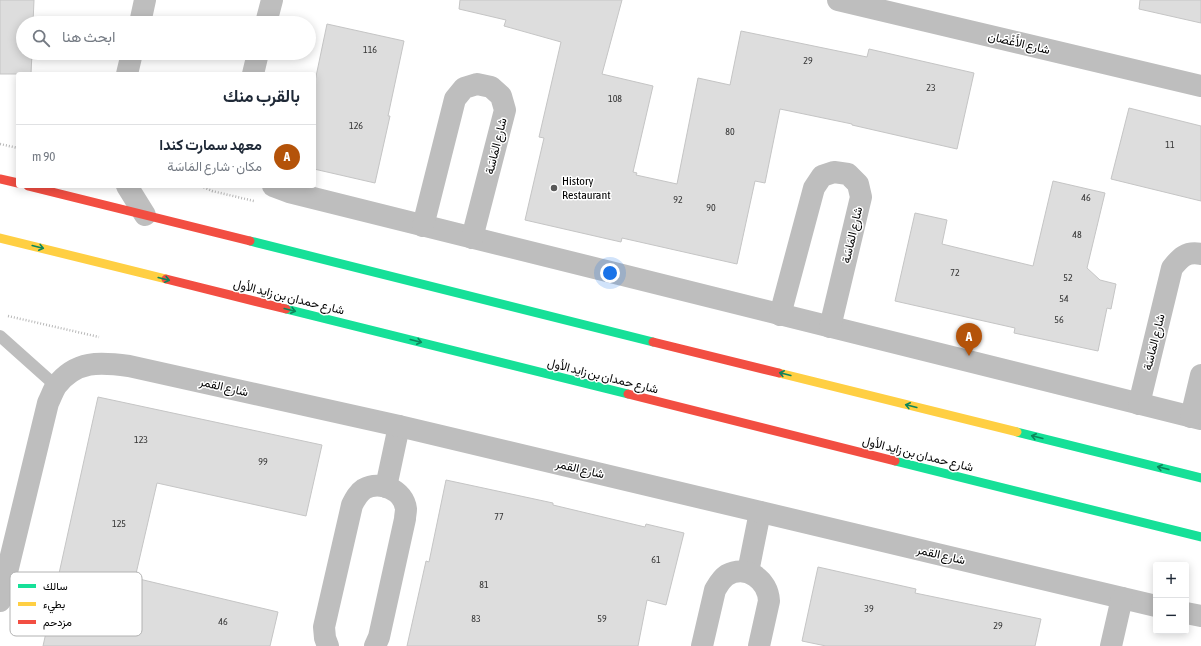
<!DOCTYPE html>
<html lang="ar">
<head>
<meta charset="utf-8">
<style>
	body { margin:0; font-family:"Asap Condensed",Vazirmatn,sans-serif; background:#f6f6f7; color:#1f2937; direction:rtl }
	.controls { position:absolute; right:12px; bottom:12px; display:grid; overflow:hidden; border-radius:4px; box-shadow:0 2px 10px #0003 }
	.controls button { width:36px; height:36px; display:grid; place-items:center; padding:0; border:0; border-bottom:1px solid #e0e1e3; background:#fff; color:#1f2937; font:20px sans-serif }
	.you { position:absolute; left:610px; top:273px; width:14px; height:14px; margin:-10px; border:3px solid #fff; border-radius:50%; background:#1a73e8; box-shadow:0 0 0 6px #1a73e833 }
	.badge { display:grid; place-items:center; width:26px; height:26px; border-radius:50%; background:#b45309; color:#fff; font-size:13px; font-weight:700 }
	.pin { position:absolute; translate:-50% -33px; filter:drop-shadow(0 1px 2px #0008) }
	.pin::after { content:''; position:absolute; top:21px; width:14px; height:12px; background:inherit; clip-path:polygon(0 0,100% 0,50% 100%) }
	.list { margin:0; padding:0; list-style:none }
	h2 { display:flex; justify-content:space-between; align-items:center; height:52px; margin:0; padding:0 16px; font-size:17px }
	h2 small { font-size:13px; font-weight:400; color:#747a83 }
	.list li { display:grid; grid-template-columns:26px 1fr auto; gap:12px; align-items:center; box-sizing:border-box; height:64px; padding:0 16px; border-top:1px solid #e0e1e3 }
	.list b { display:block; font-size:15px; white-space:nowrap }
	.list p { margin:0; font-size:13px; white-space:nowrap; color:#747a83 }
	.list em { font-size:13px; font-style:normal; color:#747a83 }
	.icon { flex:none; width:22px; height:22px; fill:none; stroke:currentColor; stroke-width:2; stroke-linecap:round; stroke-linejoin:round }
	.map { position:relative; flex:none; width:1201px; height:646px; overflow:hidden; direction:ltr }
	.search { position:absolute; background:#fff; box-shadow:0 2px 10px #0003; left:16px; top:16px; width:300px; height:44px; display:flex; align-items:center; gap:10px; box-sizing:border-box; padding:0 14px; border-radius:22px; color:#747a83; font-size:15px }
	.panel { position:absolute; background:#fff; box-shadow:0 2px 10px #0003; left:16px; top:72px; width:300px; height:116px; border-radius:4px; direction:rtl }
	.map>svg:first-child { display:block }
	.building { fill:#ddd; stroke:#c5c5c5 }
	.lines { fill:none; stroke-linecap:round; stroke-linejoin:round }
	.path { stroke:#b8b8b8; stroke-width:2.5; stroke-dasharray:1 2; stroke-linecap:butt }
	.lane { stroke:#bebebe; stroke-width:12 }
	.street { stroke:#bebebe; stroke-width:22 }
	.fast { stroke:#16e098; stroke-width:9 }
	.slow { stroke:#ffcf43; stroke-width:9 }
	.jam { stroke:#f24e42; stroke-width:9 }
	.oneway { stroke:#0d865b }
	.poi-dot { fill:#595959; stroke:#fff; stroke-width:1.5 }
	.labels { text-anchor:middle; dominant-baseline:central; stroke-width:3; stroke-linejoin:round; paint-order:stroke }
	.number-label { font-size:10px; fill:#373737 }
	.street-label { font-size:12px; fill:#000; stroke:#fff }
	.poi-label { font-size:12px; fill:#000; stroke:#fff; text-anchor:start }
	.key { fill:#fff; stroke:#b2b2b2; stroke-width:1 }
	.key-label { font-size:11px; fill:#000 }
</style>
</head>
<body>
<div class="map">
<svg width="1201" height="646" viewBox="0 0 1201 646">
	<rect width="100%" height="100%" fill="#fff"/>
	<g class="building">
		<polygon points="0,0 34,0 33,23 23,23 23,53 32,53 31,74 0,74"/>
		<polygon points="460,0 622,0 602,74 653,86 633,172 637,173 636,175 677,184 698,78 730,85 741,31 867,57 869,49 974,73 957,149 852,125 852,124 780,109 765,183 755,181 737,264 622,238 621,242 525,220 544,138 539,137 561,42 504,26 506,20 459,9"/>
		<polygon points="1140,0 1201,0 1201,23 1139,9"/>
		<polygon points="327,24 404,41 388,116 390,116 375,183 314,169 314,86"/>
		<polygon points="1129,108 1201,126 1201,201 1111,179"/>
		<polygon points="1053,181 1105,193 1087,268 1100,280 1116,284 1111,309 1107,308 1098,351 1014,333 1015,328 895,301 915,213 947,220 942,244 1033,266"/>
		<polygon points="98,397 322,445 306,516 157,483 135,578 278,612 270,646 43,646"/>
		<polygon points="446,480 553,503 553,505 645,527 646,524 684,533 666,605 647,600 638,646 407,646 426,561 429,562"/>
		<polygon points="818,567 916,589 915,593 1041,619 1035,646 826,646 802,641"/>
	</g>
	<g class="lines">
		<g class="path">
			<polyline points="0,144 18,148"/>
			<polyline points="201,186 212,191 254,201"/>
			<polyline points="8,316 99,337"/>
		</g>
		<polyline class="lane" points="0,336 56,386"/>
		<g class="street">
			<polyline points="838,0 1201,86"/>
			<polyline points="140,23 145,0"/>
			<polyline points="266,23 272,0"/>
			<polyline points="127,74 132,53"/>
			<polyline points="253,74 258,53"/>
			<polyline points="127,186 145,215"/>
			<polyline points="273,186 289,192 1201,419"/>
			<polyline points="423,226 455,99 464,88 477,84 491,87 501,96 505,110 472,238"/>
			<polyline points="780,315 814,188 822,176 834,172 848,174 858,184 861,197 830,327"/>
			<path d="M 1139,404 L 1172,268 C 1180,258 1186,251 1201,254"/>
			<polyline points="1191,417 1201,375"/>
			<polyline points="386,487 399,426"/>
			<polyline points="748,572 760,512"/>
			<path d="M 0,601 L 48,403 C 51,397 53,391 56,386 C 76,360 100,362 129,366 L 399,426 L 1156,606"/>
			<polyline points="1186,613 1201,616"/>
			<path d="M 328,646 L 325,638 L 324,627 L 352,505 C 355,499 358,493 364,489 C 380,480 404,490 406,509 C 406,512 405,516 405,519 L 379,637 L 375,646"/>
			<path d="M 702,646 L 715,590 C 718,585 721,579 727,575 C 747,564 768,580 769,601 L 759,646"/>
			<polyline points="1111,646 1122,598"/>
		</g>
		<g class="fast">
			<polyline points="250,241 653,342"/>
			<polyline points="286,309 628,394"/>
			<polyline points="1017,432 1201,478"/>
			<polyline points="895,461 1201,537"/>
		</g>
		<g class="slow">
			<polyline points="0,238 166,279"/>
			<polyline points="779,373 1017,432"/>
		</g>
		<g class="jam">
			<polyline points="0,179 18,183"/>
			<polyline points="28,186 250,241"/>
			<polyline points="166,279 286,309"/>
			<polyline points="653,342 779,373"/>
			<polyline points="628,394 895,461"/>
		</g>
	</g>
	<defs><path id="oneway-shaft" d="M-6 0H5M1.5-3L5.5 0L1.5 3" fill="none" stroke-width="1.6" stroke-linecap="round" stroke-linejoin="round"/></defs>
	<g class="oneway">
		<use href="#oneway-shaft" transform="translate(38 247) rotate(14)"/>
		<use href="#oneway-shaft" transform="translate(164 279) rotate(14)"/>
		<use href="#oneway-shaft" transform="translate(290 310) rotate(14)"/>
		<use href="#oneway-shaft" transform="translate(416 341) rotate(14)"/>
		<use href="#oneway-shaft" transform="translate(785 374) rotate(-166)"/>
		<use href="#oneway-shaft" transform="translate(911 406) rotate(-166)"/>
		<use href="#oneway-shaft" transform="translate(1037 437) rotate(-166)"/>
		<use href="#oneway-shaft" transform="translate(1163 468) rotate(-166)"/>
	</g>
	<circle class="poi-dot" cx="554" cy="188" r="4"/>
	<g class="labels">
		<g class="number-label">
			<text x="370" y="49">116</text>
			<text x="808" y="60">29</text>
			<text x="931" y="87">23</text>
			<text x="615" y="98">108</text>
			<text x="356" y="125">126</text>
			<text x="730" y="131">80</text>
			<text x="1170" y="144">11</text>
			<text x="1086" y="197">46</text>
			<text x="678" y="199">92</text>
			<text x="711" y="207">90</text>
			<text x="1077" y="234">48</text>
			<text x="955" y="272">72</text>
			<text x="1068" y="277">52</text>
			<text x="1064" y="298">54</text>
			<text x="1059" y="319">56</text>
			<text x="141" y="439">123</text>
			<text x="263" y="461">99</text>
			<text x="499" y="516">77</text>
			<text x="119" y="523">125</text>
			<text x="656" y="559">61</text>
			<text x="484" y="584">81</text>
			<text x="869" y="608">39</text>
			<text x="476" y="618">83</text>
			<text x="602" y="618">59</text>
			<text x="223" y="621">46</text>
			<text x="998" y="625">29</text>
		</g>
		<g class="street-label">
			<text transform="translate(1019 43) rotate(13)">شارع الأَغْصَان</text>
			<text transform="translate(496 146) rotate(-76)">شارع المَاسَة</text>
			<text transform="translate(852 235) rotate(-77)">شارع المَاسَة</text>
			<text transform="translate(289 297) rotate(14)">شارع حمدان بن زايد الأول</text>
			<text transform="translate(1154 342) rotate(-76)">شارع المَاسَة</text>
			<text transform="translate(603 376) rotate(14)">شارع حمدان بن زايد الأول</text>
			<text transform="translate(224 387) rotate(13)">شارع القمر</text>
			<text transform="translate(918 454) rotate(14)">شارع حمدان بن زايد الأول</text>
			<text transform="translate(580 469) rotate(13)">شارع القمر</text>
			<text transform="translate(941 555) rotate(13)">شارع القمر</text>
		</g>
		<g class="poi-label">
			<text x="562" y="181">History<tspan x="562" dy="14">Restaurant</tspan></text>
		</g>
	</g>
	<rect x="10" y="572" width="132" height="64" rx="6" class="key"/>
	<rect x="18" y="584" width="18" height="4" fill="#16e098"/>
	<rect x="18" y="602" width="18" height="4" fill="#ffcf43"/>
	<rect x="18" y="620" width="18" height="4" fill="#f24e42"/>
	<g class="key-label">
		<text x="43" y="590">سالك</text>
		<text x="43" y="608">بطيء</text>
		<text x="43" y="626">مزدحم</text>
	</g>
</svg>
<div class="controls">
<button>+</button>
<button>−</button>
</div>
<div class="you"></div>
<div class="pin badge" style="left:969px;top:356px">A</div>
<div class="search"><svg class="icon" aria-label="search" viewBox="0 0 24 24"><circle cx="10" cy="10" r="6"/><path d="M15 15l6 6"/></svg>ابحث هنا</div>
<section class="panel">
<h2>بالقرب منك<small></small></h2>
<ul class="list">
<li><span class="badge">A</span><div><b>معهد سمارت كندا</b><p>مكان · شارع المَاسَة</p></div><em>90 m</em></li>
</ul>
</section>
</div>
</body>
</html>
